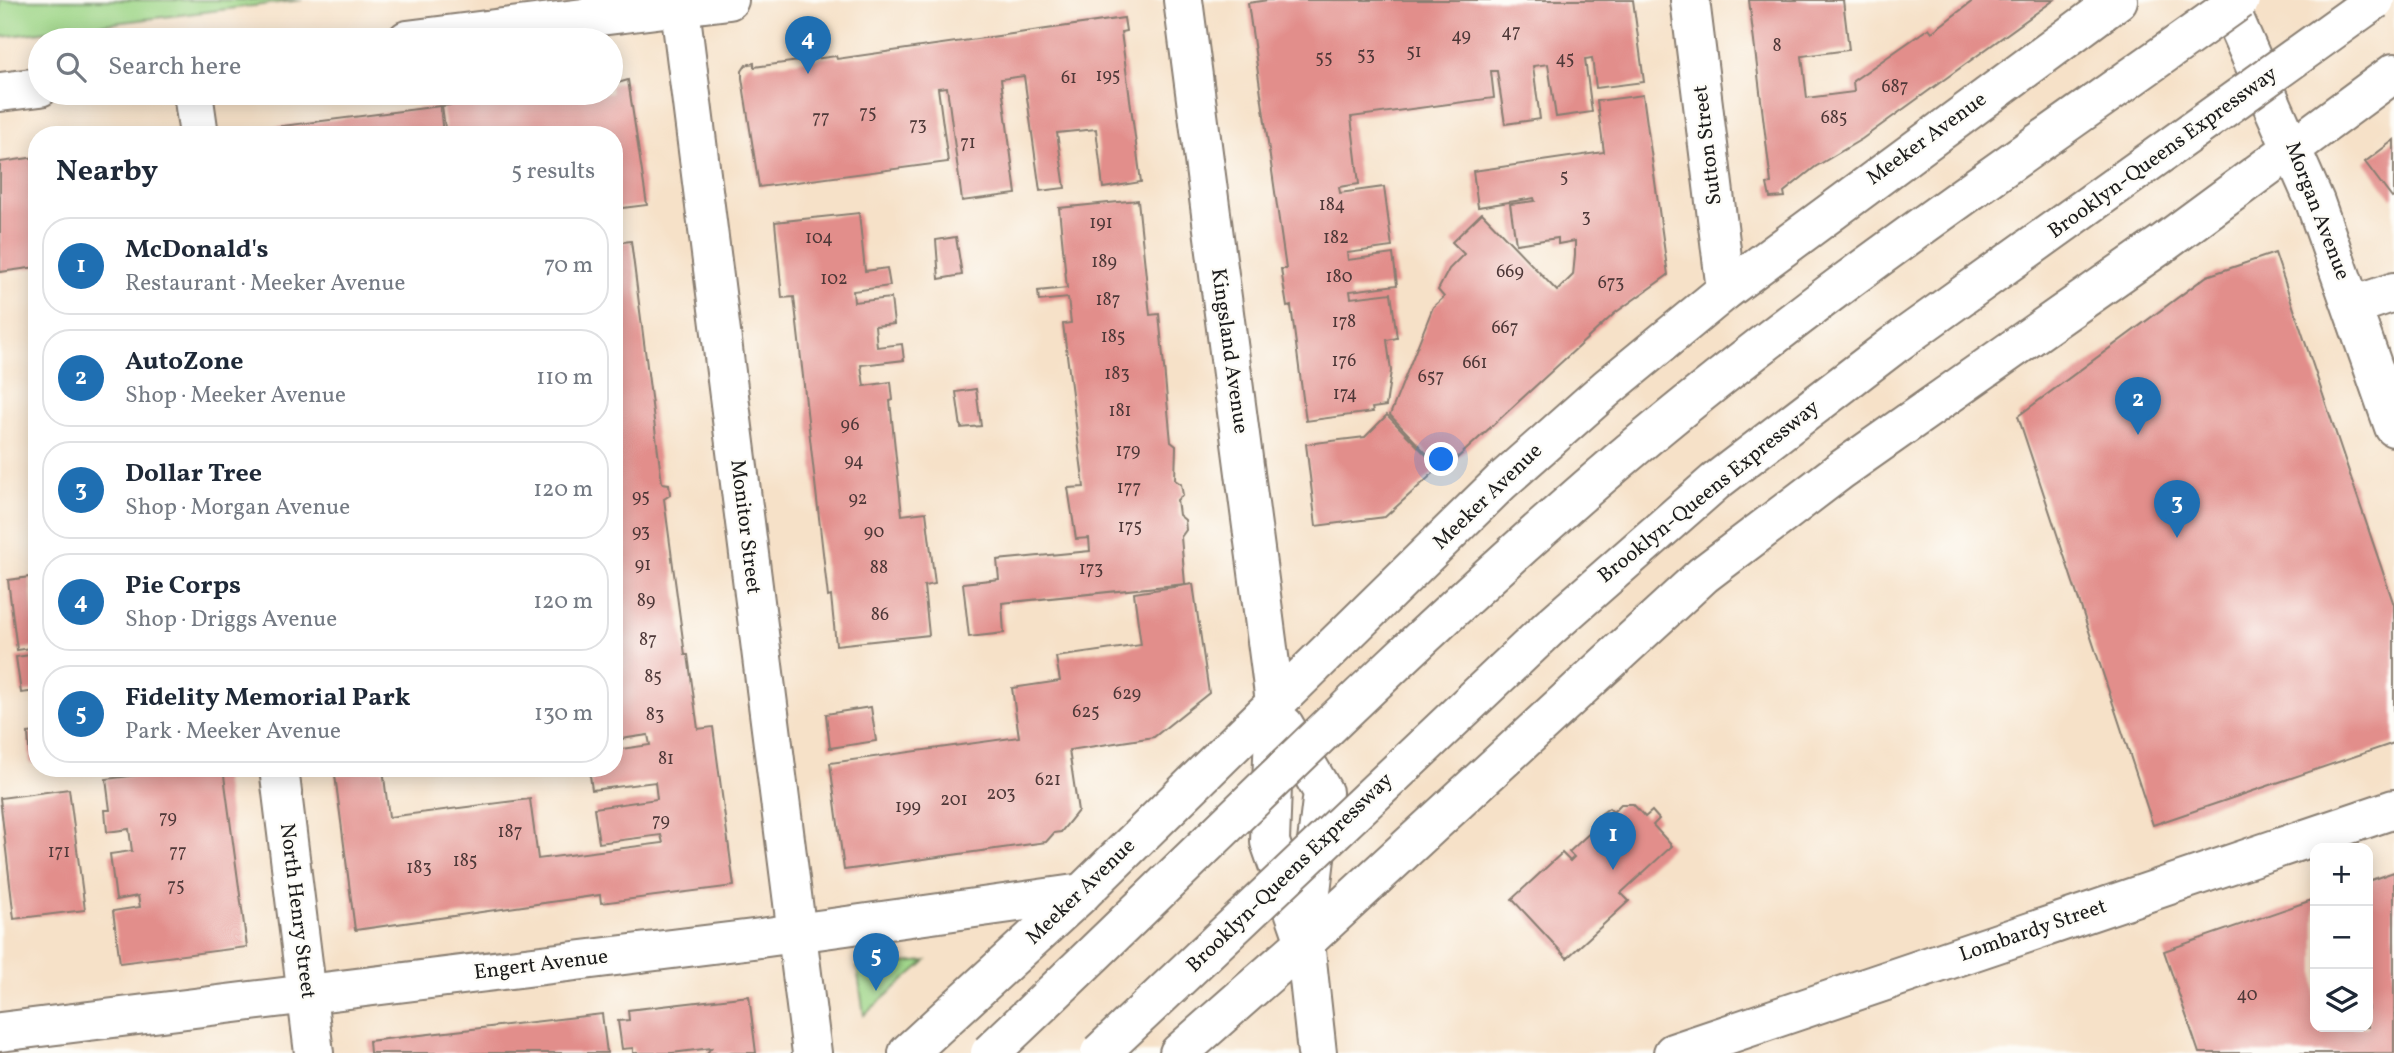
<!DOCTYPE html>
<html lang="en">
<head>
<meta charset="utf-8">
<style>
	body { margin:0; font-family:Vollkorn,serif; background:#f2f2f3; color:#1f2937 }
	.controls { position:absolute; right:21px; bottom:21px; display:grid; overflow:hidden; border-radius:14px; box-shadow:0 4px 18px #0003 }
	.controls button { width:63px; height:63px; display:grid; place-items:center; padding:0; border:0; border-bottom:2px solid #e0e1e3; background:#fff; color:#1f2937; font:35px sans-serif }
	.you { position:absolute; left:1442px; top:460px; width:24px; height:24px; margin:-18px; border:5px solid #fff; border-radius:50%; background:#1a73e8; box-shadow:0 0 0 10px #1a73e833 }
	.badge { display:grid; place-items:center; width:46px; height:46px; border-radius:50%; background:#1f6fb2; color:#fff; font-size:23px; font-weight:700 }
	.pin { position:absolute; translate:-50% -58px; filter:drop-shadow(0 2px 4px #0008) }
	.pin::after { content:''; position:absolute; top:37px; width:24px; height:21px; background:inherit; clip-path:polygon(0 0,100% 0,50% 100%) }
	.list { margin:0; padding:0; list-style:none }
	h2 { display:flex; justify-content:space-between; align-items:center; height:91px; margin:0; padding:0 28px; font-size:30px }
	h2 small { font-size:23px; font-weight:400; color:#747a83 }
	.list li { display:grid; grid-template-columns:46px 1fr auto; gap:21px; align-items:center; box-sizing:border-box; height:98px; margin:0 14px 14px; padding:0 14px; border:2px solid #e0e1e3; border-radius:28px }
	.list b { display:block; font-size:26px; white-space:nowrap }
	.list p { margin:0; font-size:23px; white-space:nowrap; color:#747a83 }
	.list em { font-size:23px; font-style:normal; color:#747a83 }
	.icon { flex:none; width:38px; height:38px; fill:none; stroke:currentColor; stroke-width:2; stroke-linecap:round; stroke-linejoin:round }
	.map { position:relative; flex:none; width:2394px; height:1053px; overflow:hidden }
	.search { position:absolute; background:#fff; box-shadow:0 4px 18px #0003; left:28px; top:28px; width:595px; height:77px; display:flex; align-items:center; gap:18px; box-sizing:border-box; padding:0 24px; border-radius:38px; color:#747a83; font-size:26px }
	.panel { position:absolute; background:#fff; box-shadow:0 4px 18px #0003; left:28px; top:126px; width:595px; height:651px; border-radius:28px }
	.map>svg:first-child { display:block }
	.green { fill:#9fd688; stroke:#5e7952; stroke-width:2 }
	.building { fill:#e28e8b }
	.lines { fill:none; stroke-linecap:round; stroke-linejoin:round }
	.street-casing { stroke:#897e72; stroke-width:42 }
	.secondary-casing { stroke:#897e72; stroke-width:42 }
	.street { stroke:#fff; stroke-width:38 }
	.secondary { stroke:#fff; stroke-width:38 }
	.highway-bridge-casing { stroke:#897e72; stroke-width:42; stroke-linecap:butt }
	.highway-bridge { stroke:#fff; stroke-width:38 }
	.labels { text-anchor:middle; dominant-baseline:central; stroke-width:5; stroke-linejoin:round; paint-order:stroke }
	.number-label { font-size:18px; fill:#4e3838 }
	.street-label { font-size:21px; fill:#1c1c1c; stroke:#fdfcf7 }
</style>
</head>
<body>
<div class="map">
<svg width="2394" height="1053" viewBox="0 0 2394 1053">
	<rect width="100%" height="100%" fill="#fdfcf7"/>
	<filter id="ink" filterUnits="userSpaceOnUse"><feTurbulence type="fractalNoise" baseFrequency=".0143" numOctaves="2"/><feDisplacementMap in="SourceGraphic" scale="14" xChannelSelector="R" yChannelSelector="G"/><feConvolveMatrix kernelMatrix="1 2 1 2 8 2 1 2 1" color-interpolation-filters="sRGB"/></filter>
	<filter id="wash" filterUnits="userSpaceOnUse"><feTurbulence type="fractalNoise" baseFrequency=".00686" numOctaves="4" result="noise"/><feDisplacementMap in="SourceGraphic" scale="28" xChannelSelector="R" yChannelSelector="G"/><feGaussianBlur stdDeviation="1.57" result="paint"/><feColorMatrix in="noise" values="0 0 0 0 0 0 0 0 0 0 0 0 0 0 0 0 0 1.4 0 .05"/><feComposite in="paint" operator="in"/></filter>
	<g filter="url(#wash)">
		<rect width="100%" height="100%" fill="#f6e1c8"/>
		<g class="green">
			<polygon points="0,0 302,0 0,37"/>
			<polygon points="926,961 864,1015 857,967"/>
		</g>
		<g id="blocks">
			<g class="building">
				<polygon points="1268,0 1633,0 1644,82 1596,88 1592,58 1585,59 1592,112 1556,117 1548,64 1533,66 1540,119 1505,124 1497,71 1491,71 1494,98 1351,117 1359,184 1339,187 1340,193 1384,187 1392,247 1347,253 1348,260 1393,254 1397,285 1350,291 1351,298 1391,293 1397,338 1387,340 1391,371 1386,406 1372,408 1373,412 1306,421 1291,306 1287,307 1281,269 1286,269 1248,3"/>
				<polygon points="1749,0 1843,0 1849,50 1802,56 1807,98 1854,92 1853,81 1929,28 1932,32 1974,0 2054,0 1862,139 1815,167 1784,192 1785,197 1770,198 1767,184 1771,183"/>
				<polygon points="1124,18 1126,31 1121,32 1141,182 1103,188 1096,129 1057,133 1065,188 1040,191 1024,76 1001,79 1016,194 962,201 947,87 938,88 948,162 759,187 742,78 742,71 746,65 754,63 754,67 836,56 837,59"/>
				<polygon points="628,80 647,205 614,209 614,135 446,135 442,106 538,93 611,93 611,85"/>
				<polygon points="1643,95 1668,275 1615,313 1443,471 1390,415 1433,307 1444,297 1438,290 1449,269 1464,254 1452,242 1482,213 1557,291 1573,275 1575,255 1575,241 1558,244 1558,238 1516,244 1510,204 1535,201 1534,198 1478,207 1473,171 1604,152 1597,101"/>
				<polygon points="440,106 443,135 275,135 274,127"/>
				<polygon points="2394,140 2394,197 2392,198 2365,162"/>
				<polygon points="37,157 37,267 0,272 0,162"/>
				<polygon points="1138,200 1150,315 1159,314 1171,442 1176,446 1175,480 1181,484 1183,495 1177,500 1179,515 1185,520 1186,530 1181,537 1185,584 1002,603 1004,633 969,637 963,583 999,579 997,560 1090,551 1089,538 1076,539 1068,488 1084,487 1063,324 1071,323 1068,298 1039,301 1038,291 1067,288 1059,208"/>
				<polygon points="859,213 865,271 887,268 890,286 853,291 854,302 891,298 894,324 875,326 877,347 902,344 904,360 861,365 864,386 891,382 893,400 890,401 902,515 926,512 935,584 924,586 929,635 836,645 831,596 828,597 794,297 782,298 775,222"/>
				<polygon points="956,237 962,275 939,279 936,240"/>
				<polygon points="631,241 662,483 669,484 670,495 664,499 685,655 688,655 698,729 713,727 734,886 601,903 600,895 355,930 335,775 383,769 389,817 530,799 538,859 663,843 661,835 599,843 594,808 657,799 655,782 592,790 589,768 614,768 614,750 650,745 648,735 614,740 614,243"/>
				<polygon points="2275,253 2394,605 2394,743 2153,825 2018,416 2207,276"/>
				<polygon points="976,389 981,426 961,428 956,392"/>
				<polygon points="1387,415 1439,468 1385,517 1316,526 1306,444 1365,437"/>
				<polygon points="30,577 37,647 17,650 8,580"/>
				<polygon points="1193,584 1209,693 1154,737 1069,750 1078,811 1061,832 1054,833 1046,842 844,870 830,763 1019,737 1012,688 1060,681 1056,657 1141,645 1134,593"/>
				<polygon points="37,654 37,691 21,693 16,657"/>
				<polygon points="871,707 876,741 830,748 826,714"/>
				<polygon points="37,732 37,763 30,763 28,733"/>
				<polygon points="153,768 223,768 247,947 120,963 113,911 140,907 138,896 116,900 110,854 132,851 129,829 107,832 105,810 110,810 106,779 153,773"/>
				<polygon points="69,789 85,910 14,919 0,798"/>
				<polygon points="1621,804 1633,804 1645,817 1652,811 1659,819 1653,825 1672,846 1621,893 1629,901 1567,958 1512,899 1562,853 1570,861 1574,857 1569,852 1605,819 1601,814 1609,808 1613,812"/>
				<polygon points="2394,872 2394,1053 2199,1053 2164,951 2315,899 2315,1027 2368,1027 2368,881"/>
				<polygon points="749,996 756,1053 707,1053 711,1048 672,1053 633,1053 633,1048 622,1049 618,1021 629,1020 628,1010"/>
				<polygon points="602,1014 607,1053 370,1053 369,1041"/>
			</g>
		</g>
	</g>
	<g filter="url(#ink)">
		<use href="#blocks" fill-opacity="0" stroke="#897e72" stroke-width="2"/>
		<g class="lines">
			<defs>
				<g id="street">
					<polyline points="679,0 812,1053"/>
					<polyline points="1183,0 1275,702 1270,842 1305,942 1317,1053"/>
					<polyline points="1690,0 1726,290"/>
					<polyline points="2226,0 2315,202 2394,427"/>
					<polyline points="407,40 729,0"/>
					<polyline points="0,92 40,87"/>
					<polyline points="193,93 199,135"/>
					<polyline points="2353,306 2394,292"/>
					<polyline points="1284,725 1323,792 1306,933"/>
					<polyline points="279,768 314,1053"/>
					<polyline points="0,1032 753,939 1082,893"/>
					<polyline points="1673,1053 2394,809"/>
				</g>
				<g id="secondary">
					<polyline points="908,1053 1082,893 1501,482 1607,388 1726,290 2118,0"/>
					<polyline points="1179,1053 1305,942 1703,575 1841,470 2165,242 2394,73"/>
				</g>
			</defs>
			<use href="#street" class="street-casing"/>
			<use href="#secondary" class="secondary-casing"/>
			<use href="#street" class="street"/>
			<use href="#secondary" class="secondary"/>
			<defs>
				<g id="highway-bridge">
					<path d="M 990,1053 C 1193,861 1389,660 1600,477 C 1801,303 2024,155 2240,0"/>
					<polyline points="1100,1053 1549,628 1715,482 1895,344 2375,0"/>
				</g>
			</defs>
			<use href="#highway-bridge" class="highway-bridge-casing"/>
			<use href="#highway-bridge" class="highway-bridge"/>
		</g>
	</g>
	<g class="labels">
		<g class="number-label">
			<text x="1511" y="32">47</text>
			<text x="1461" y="36">49</text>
			<text x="1777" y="46">8</text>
			<text x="1414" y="52">51</text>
			<text x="1366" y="55">53</text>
			<text x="1324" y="58">55</text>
			<text x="1565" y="59">45</text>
			<text x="1108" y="76">195</text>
			<text x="1069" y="78">61</text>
			<text x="1895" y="87">687</text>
			<text x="868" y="113">75</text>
			<text x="821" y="118">77</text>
			<text x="1834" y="118">685</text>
			<text x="918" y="125">73</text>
			<text x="968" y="143">71</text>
			<text x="1564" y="177">5</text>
			<text x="1332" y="205">184</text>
			<text x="1586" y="217">3</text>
			<text x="1101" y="223">191</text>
			<text x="819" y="238">104</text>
			<text x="1336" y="238">182</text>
			<text x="1104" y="262">189</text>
			<text x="1510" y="272">669</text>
			<text x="1339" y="277">180</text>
			<text x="834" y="279">102</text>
			<text x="1611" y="283">673</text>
			<text x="1108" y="300">187</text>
			<text x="1344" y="322">178</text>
			<text x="1505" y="328">667</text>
			<text x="1113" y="337">185</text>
			<text x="1344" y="361">176</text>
			<text x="1475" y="363">661</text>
			<text x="1117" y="374">183</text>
			<text x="1431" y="377">657</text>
			<text x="1345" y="394">174</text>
			<text x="1120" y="411">181</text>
			<text x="850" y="425">96</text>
			<text x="1128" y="451">179</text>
			<text x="854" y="461">94</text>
			<text x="1129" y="488">177</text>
			<text x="641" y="497">95</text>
			<text x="858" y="499">92</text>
			<text x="1130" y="527">175</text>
			<text x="641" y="532">93</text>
			<text x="874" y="532">90</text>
			<text x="643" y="565">91</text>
			<text x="879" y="568">88</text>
			<text x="1091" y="569">173</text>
			<text x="646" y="601">89</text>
			<text x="880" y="615">86</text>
			<text x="648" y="640">87</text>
			<text x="653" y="677">85</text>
			<text x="1127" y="694">629</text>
			<text x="1086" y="712">625</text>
			<text x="655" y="715">83</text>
			<text x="666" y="759">81</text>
			<text x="1048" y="780">621</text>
			<text x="1001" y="794">203</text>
			<text x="954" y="800">201</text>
			<text x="908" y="807">199</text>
			<text x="168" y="818">79</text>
			<text x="661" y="821">79</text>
			<text x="510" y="832">187</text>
			<text x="59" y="852">171</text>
			<text x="178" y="852">77</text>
			<text x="465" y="861">185</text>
			<text x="419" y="868">183</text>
			<text x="176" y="886">75</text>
			<text x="2247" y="995">40</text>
		</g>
		<g class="street-label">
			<text transform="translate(1927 139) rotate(-36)">Meeker Avenue</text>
			<text transform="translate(1708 145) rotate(-97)">Sutton Street</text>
			<text transform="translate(2163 153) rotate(-36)">Brooklyn-Queens Expressway</text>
			<text transform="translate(2317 211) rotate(69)">Morgan Avenue</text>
			<text transform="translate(1229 351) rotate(82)">Kingsland Avenue</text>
			<text transform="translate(1709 492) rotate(-39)">Brooklyn-Queens Expressway</text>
			<text transform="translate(1488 497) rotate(-44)">Meeker Avenue</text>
			<text transform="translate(745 527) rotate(83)">Monitor Street</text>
			<text transform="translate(1290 873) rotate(-44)">Brooklyn-Queens Expressway</text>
			<text transform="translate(1081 892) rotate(-44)">Meeker Avenue</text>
			<text transform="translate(297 911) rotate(83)">North Henry Street</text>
			<text transform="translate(2033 931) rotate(-19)">Lombardy Street</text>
			<text transform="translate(541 965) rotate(-7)">Engert Avenue</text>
		</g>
	</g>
</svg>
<div class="controls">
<button>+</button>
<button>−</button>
<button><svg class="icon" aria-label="layers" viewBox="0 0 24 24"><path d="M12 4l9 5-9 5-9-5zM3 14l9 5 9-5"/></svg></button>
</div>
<div class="you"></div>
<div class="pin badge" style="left:1613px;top:870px">1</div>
<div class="pin badge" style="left:2138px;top:435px">2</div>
<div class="pin badge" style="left:2177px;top:538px">3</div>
<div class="pin badge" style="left:808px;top:74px">4</div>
<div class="pin badge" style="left:876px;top:991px">5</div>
<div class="search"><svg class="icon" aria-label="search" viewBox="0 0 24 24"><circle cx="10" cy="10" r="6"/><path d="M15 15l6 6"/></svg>Search here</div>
<section class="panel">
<h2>Nearby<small>5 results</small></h2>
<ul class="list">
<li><span class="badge">1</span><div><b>McDonald's</b><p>Restaurant · Meeker Avenue</p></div><em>70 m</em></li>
<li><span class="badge">2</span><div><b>AutoZone</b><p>Shop · Meeker Avenue</p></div><em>110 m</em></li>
<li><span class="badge">3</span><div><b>Dollar Tree</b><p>Shop · Morgan Avenue</p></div><em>120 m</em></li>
<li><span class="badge">4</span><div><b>Pie Corps</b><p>Shop · Driggs Avenue</p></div><em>120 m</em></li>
<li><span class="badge">5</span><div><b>Fidelity Memorial Park</b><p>Park · Meeker Avenue</p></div><em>130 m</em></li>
</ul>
</section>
</div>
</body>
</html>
